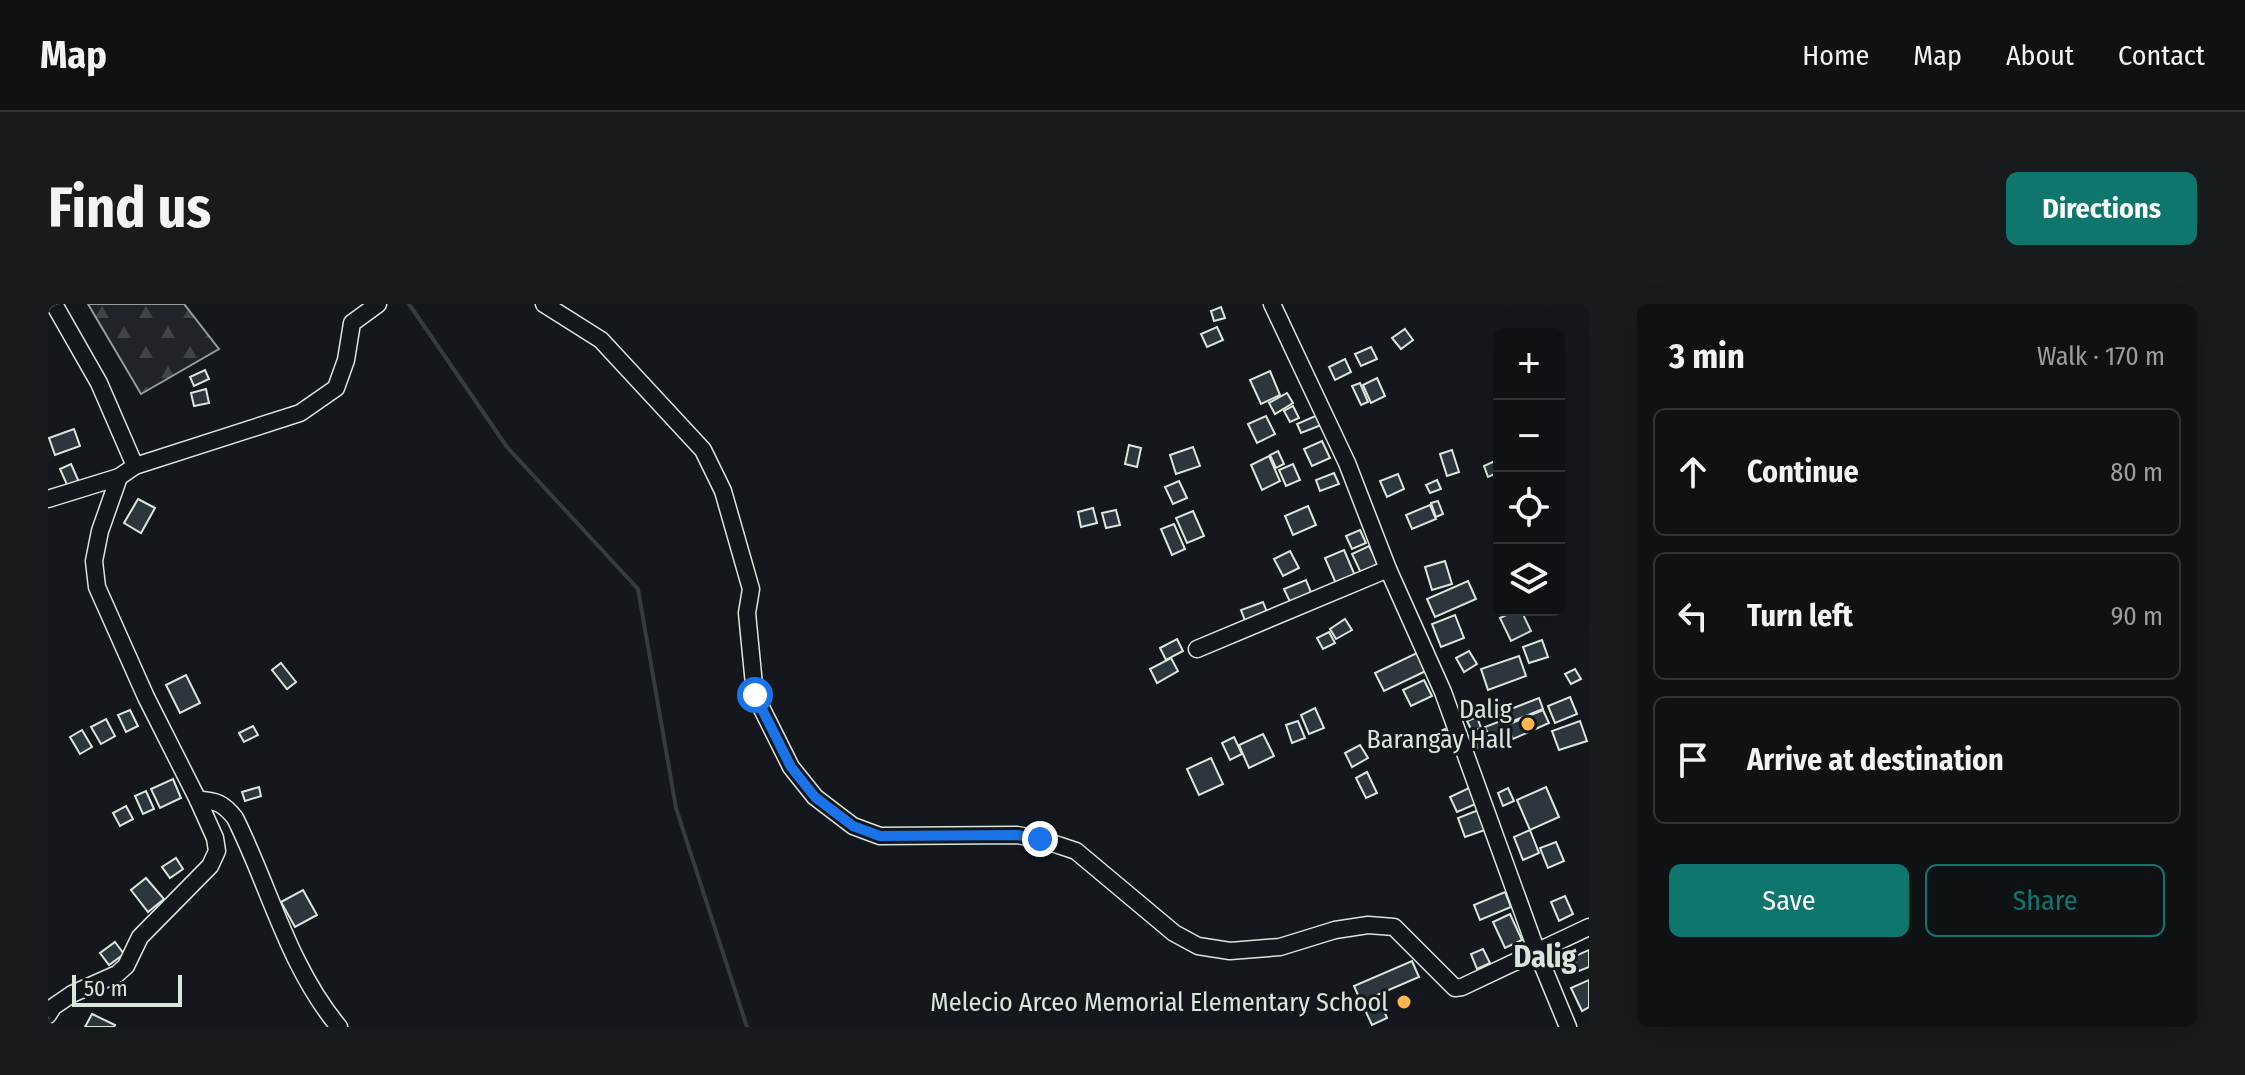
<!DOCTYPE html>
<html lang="en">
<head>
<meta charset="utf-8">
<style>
	body { margin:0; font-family:"Fira Sans Condensed",sans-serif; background:#181b1e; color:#f1f3f6 }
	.controls { position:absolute; right:24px; top:24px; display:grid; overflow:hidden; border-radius:12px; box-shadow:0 8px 32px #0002 }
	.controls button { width:72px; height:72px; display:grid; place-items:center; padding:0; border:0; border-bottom:2px solid #2f3234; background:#0f1215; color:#f1f3f6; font:40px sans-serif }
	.scale { position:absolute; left:24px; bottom:20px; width:110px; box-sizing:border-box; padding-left:8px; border:4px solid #d8e6dc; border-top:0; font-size:22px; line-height:28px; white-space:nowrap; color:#d8e6dc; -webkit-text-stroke:6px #14181c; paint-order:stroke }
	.stop { position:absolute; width:24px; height:24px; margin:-18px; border:6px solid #1a73e8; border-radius:50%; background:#fff }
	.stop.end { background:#1a73e8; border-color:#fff; box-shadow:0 2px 8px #0008 }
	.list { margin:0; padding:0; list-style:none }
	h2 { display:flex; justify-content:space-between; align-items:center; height:104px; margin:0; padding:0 32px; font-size:34px }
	h2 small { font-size:26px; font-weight:400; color:#9b9ea0 }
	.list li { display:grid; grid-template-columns:52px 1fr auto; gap:24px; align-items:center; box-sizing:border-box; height:128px; margin:0 16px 16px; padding:0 16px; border:2px solid #2f3234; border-radius:12px }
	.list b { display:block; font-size:30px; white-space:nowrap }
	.list em { font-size:26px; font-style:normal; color:#9b9ea0 }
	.actions { display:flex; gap:16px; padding:24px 32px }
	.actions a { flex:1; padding:18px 0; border:2px solid #0f766e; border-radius:12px; text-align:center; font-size:28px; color:#0f766e }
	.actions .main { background:#0f766e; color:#fff }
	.icon { flex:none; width:44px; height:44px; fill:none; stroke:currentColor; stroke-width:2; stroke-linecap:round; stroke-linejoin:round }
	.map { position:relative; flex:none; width:1541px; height:723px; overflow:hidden; border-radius:12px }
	header { display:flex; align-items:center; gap:48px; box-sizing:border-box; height:112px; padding:0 40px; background:#0f1215; border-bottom:2px solid #2f3234 }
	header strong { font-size:38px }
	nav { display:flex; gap:44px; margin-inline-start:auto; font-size:28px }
	.intro { display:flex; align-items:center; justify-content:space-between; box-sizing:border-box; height:192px; padding:0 48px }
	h1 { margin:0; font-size:56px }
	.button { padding:20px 36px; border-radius:12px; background:#0f766e; color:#fff; font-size:28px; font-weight:700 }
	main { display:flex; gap:48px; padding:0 48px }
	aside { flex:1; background:#0f1215; border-radius:12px; box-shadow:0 8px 32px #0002 }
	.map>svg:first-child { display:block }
	.forest { fill:url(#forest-firs); stroke:#939e99; stroke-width:2 }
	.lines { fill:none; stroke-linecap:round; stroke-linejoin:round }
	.stream { stroke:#363b3e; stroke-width:4 }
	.building { fill:#2c363c; stroke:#d8e6dc; stroke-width:2 }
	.minor-casing { stroke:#d8e6dc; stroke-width:19 }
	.minor { stroke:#14181c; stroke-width:16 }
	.route { stroke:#1a73e8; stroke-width:10 }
	.poi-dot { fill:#ffb74d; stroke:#14181c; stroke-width:3 }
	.labels { text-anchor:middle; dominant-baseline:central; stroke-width:6; stroke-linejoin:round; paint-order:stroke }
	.poi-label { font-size:26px; fill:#d8e6dc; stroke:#14181c; text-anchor:end }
	.quarter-label { font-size:30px; font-weight:bold; fill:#d8e6dc; stroke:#14181c }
</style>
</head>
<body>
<header>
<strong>Map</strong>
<nav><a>Home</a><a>Map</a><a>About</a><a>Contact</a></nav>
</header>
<div class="intro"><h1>Find us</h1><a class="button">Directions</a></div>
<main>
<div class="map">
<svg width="1541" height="723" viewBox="0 0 1541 723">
	<defs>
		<pattern id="forest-firs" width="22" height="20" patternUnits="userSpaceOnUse" patternTransform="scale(2)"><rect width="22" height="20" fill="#202428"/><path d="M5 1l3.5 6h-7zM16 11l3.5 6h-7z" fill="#404447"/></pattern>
	</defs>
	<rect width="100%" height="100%" fill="#14181c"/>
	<polygon class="forest" points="40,0 136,0 171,45 93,90"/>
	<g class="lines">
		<polyline class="stream" points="361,0 459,143 590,285 628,504 699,723"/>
	</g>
	<g class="building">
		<polygon points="1173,3 1177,14 1166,17 1163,7"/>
		<polygon points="1169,23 1175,36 1159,43 1153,30"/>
		<polygon points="1357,25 1365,36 1353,45 1344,34"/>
		<polygon points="1323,43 1329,55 1313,62 1307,50"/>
		<polygon points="1297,55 1303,68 1287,76 1281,63"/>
		<polygon points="157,66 161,75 146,82 142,73"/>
		<polygon points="1222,67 1232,91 1213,100 1202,76"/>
		<polygon points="1329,74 1337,92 1323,99 1315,81"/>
		<polygon points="1312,79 1320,98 1313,101 1304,82"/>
		<polygon points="158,85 161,99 146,102 143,89"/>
		<polygon points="1239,89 1245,99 1227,110 1221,99"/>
		<polygon points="1245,102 1251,114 1242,118 1236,107"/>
		<polygon points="1272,110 1276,120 1253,129 1249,120"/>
		<polygon points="1218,112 1227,130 1209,139 1200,120"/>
		<polygon points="26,125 32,142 7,151 1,134"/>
		<polygon points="1274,137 1282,154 1264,162 1256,145"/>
		<polygon points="1081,141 1093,144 1089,163 1077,160"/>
		<polygon points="1145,143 1152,162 1128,170 1122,151"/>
		<polygon points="1404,146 1411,168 1399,172 1392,150"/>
		<polygon points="1230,147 1236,160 1228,164 1222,151"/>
		<polygon points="1221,152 1232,177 1214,186 1203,161"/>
		<polygon points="1451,155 1451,168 1440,173 1436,162"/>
		<polygon points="23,160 31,178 20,183 12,165"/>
		<polygon points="1245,160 1252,176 1238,182 1231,166"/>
		<polygon points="1286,169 1291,180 1272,187 1268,176"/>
		<polygon points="1350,170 1356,185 1339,193 1332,177"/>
		<polygon points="1389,176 1393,185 1382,189 1378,181"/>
		<polygon points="1131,177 1139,194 1125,200 1117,183"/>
		<polygon points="90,195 107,204 93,229 76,219"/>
		<polygon points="1390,197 1395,210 1388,213 1383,199"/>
		<polygon points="1382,201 1388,215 1364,225 1358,211"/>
		<polygon points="1260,202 1268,221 1245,231 1237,212"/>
		<polygon points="1045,204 1049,219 1033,223 1030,208"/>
		<polygon points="1068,206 1072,221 1058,224 1054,209"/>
		<polygon points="1145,207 1156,232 1139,239 1128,214"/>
		<polygon points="1126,220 1137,245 1124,251 1113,225"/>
		<polygon points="1312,226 1318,239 1304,245 1298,232"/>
		<polygon points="1321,242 1330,260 1313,269 1304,250"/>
		<polygon points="1296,246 1308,274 1289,282 1277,254"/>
		<polygon points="1242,247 1251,264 1235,272 1226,255"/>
		<polygon points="1397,257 1404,280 1384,286 1377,263"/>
		<polygon points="1258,276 1264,291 1243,300 1236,285"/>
		<polygon points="1420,277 1428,295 1387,313 1379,295"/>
		<polygon points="1215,298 1221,313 1199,322 1193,306"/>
		<polygon points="1469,306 1473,306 1483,327 1463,337 1452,314"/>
		<polygon points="1407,311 1416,334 1393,343 1384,320"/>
		<polygon points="1297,315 1304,326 1288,335 1282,325"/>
		<polygon points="1281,328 1287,339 1275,345 1269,334"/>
		<polygon points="1129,335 1135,347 1118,356 1112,344"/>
		<polygon points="1494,336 1500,353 1481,359 1475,343"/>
		<polygon points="1421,347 1429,360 1416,368 1408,354"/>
		<polygon points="1371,348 1380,366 1336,387 1327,369"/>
		<polygon points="1471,352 1478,372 1440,386 1433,365"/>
		<polygon points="1123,354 1130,367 1109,379 1102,365"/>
		<polygon points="233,359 248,378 239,385 224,366"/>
		<polygon points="1527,365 1533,375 1523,380 1517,370"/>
		<polygon points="138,371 152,399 132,409 118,381"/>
		<polygon points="1376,376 1384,392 1363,402 1355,386"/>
		<polygon points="1522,393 1529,410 1507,419 1500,402"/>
		<polygon points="1491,394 1495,405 1460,419 1455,408"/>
		<polygon points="1267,404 1276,424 1261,430 1253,411"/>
		<polygon points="82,406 90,422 78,428 70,411"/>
		<polygon points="1495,406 1501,419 1465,435 1459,421"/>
		<polygon points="1429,413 1433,424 1424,427 1419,417"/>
		<polygon points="58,415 67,432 53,440 43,423"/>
		<polygon points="1455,416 1460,426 1442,434 1437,423"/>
		<polygon points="1250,417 1257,434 1244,439 1238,421"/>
		<polygon points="1532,417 1539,437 1511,446 1504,427"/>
		<polygon points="205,422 210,431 196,438 191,429"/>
		<polygon points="1397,425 1404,441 1390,447 1382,432"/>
		<polygon points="34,426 44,443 32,450 22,433"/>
		<polygon points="1215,430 1226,452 1201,464 1191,441"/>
		<polygon points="1438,430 1442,440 1430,444 1427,435"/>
		<polygon points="1186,433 1194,450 1182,456 1174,439"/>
		<polygon points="1312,441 1320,454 1304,463 1297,449"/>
		<polygon points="1163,454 1175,480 1151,491 1139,465"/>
		<polygon points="1319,468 1329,489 1318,494 1308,474"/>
		<polygon points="125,475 133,494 112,504 103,485"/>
		<polygon points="211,483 213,492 197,497 194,488"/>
		<polygon points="1423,483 1430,499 1409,508 1402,493"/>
		<polygon points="1498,483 1511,513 1482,526 1469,496"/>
		<polygon points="1460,484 1466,497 1455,502 1450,489"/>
		<polygon points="98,487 106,505 95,510 87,492"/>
		<polygon points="78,502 85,515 72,522 65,509"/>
		<polygon points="1433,505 1440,525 1417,533 1410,514"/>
		<polygon points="1482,526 1491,549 1475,556 1466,533"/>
		<polygon points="1508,538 1516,557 1500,564 1492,544"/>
		<polygon points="128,554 135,565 122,574 114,563"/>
		<polygon points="98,574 116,595 100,608 83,586"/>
		<polygon points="255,586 269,611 247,623 233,598"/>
		<polygon points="1457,588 1463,603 1432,616 1426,601"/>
		<polygon points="1517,592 1525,610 1511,617 1503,598"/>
		<polygon points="1462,610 1474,636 1457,644 1445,618"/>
		<polygon points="67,638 76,650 61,661 52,649"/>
		<polygon points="1435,645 1442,659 1429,665 1423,650"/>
		<polygon points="1541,646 1541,663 1531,667 1525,653"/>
		<polygon points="1364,657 1371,673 1313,698 1306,682"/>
		<polygon points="1541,676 1541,703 1534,707 1523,684"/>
		<polygon points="1333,699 1339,714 1324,721 1317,706"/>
		<polygon points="44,710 67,721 66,723 37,723"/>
	</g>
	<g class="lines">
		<defs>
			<g id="minor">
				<polyline points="6,0 51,79 87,162"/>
				<polyline points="496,0 553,36 655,146 675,187 703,285 699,309 707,391 743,463 767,493 805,522 832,532 969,531 992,535 1028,547 1126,629 1150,642 1182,647 1232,643 1287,626 1320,621 1346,623 1407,684 1414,683 1541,623"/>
				<polyline points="1224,0 1299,159 1340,265 1395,388 1489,648 1520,723"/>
				<polyline points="0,195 71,173"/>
				<polyline points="1149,345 1340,265"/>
				<path d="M 150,496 C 168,496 176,500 187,514 C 222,584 240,662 291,723"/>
				<polyline points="0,711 5,703 24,690 69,670 78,662 92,633 162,562 169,547 167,534 150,496 98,393 49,283 46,257 52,227 71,173 87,162 252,109 288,84 298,56 304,19 330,0"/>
			</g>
		</defs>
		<use href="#minor" class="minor-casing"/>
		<use href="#minor" class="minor"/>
	</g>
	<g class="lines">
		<polyline class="route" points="707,391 743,463 767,493 805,522 832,532 969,531 992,535"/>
	</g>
	<g class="poi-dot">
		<circle cx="1480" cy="420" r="8"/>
		<circle cx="1356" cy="698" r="8"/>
	</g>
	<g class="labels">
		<g class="poi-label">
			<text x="1464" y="405">Dalig<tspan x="1464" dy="30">Barangay Hall</tspan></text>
			<text x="1340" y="698">Melecio Arceo Memorial Elementary School</text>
		</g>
		<g class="quarter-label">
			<text x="1497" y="653">Dalig</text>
		</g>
	</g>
</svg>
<div class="controls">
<button>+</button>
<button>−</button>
<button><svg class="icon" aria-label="locate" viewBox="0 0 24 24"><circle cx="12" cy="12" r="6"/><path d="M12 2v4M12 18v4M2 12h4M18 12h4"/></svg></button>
<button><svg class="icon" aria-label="layers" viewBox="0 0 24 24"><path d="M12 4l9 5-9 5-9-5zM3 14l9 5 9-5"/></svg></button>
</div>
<div class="scale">50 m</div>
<div class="stop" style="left:707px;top:391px"></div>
<div class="stop end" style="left:992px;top:535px"></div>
</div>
<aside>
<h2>3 min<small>Walk · 170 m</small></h2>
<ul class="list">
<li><svg class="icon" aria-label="ahead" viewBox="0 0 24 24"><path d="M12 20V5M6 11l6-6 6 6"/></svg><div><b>Continue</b></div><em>80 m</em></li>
<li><svg class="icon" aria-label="left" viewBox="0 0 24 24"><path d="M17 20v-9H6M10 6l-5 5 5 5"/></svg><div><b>Turn left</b></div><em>90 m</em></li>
<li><svg class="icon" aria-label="arrive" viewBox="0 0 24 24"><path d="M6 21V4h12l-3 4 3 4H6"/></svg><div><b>Arrive at destination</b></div></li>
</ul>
<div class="actions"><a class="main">Save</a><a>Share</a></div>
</aside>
</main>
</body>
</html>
